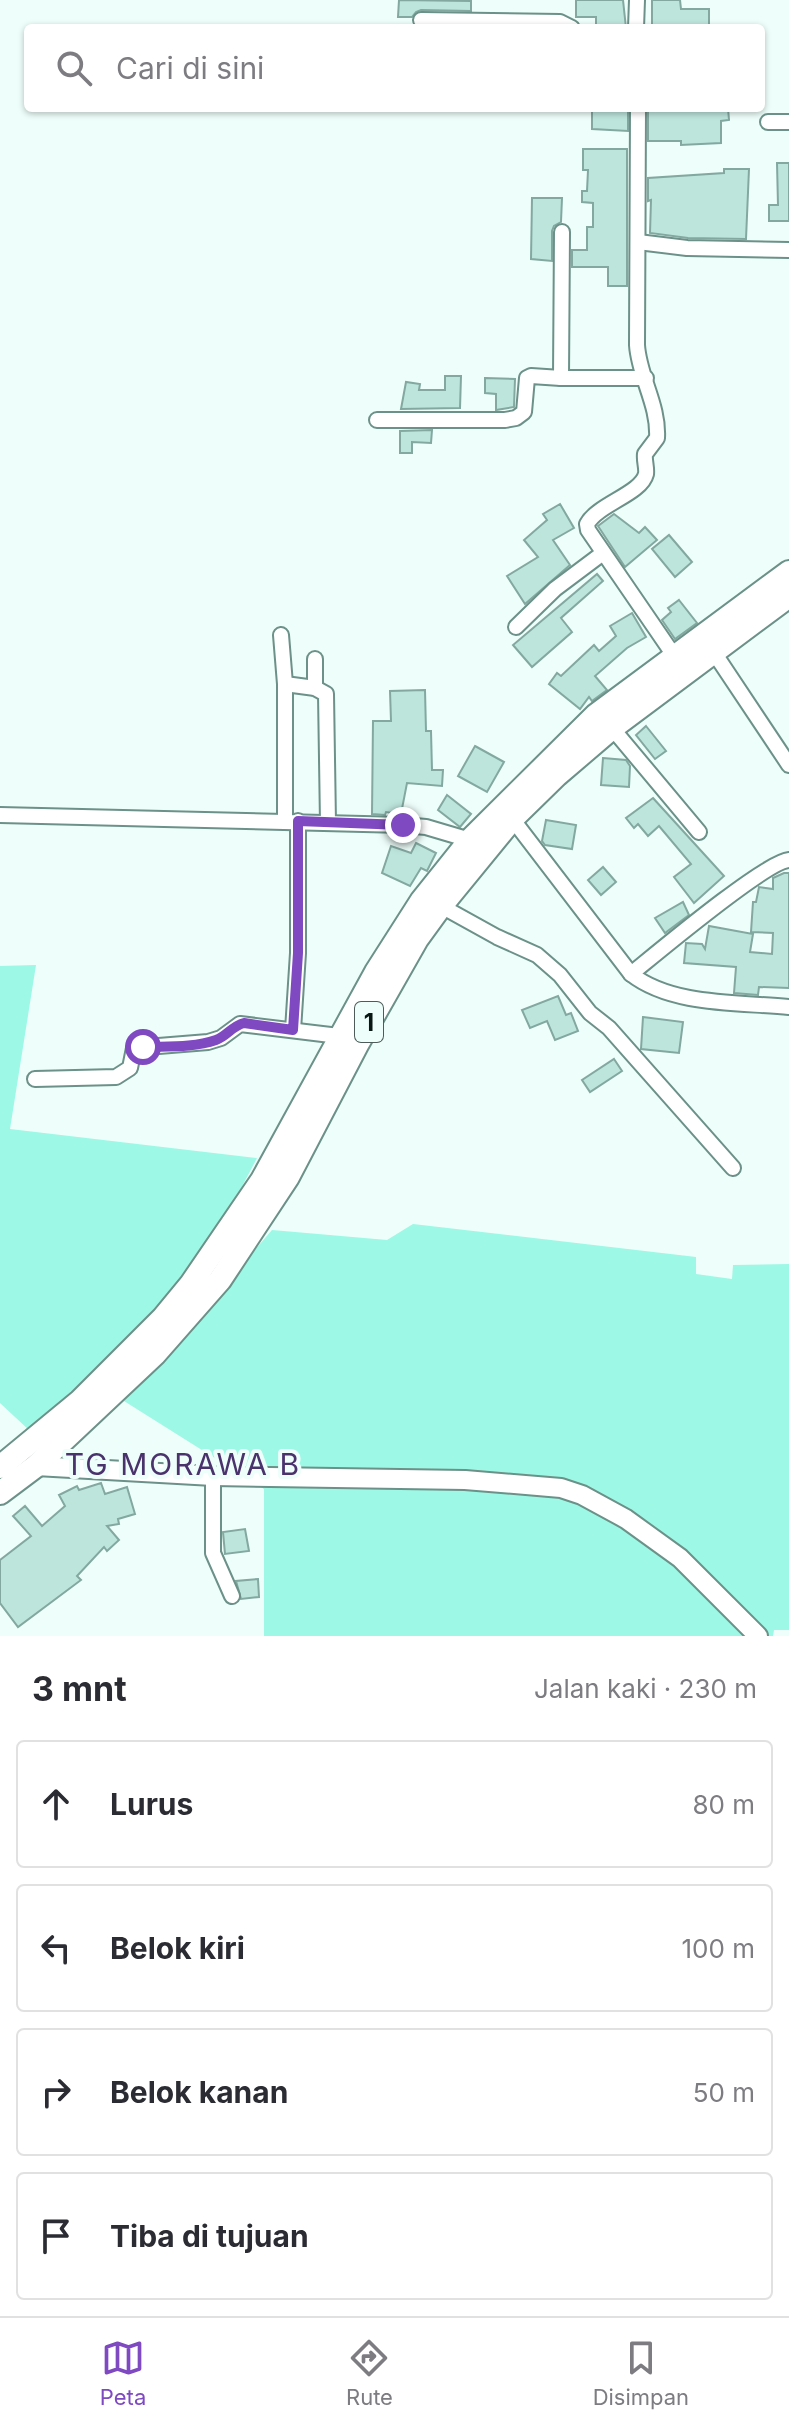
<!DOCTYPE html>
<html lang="id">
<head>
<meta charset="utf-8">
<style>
	body { margin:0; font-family:Inter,sans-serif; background:#f7f7f7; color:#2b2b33 }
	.stop { position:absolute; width:24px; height:24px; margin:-18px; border:6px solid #7f4ac1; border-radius:50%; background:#fff }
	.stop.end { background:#7f4ac1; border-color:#fff; box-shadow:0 2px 8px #0008 }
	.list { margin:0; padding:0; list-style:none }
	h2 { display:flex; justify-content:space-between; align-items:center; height:104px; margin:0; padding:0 32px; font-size:34px }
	h2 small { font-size:26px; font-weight:400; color:#7c7c81 }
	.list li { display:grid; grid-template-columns:52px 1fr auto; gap:24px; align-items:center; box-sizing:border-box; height:128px; margin:0 16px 16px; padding:0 16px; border:2px solid #e1e1e2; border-radius:8px }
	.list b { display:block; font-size:30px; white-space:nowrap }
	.list em { font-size:26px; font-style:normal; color:#7c7c81 }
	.icon { flex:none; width:44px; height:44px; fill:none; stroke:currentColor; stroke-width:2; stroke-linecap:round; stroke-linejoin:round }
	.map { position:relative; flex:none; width:789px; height:1636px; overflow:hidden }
	.search { position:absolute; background:#fff; box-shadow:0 2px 6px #0004; left:24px; right:24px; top:24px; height:88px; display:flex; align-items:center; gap:20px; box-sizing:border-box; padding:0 28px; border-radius:8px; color:#7c7c81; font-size:30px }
	.sheet { height:680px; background:#fff }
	nav { display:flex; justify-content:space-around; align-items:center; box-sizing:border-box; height:112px; border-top:2px solid #e1e1e2; background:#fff; font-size:22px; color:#7c7c81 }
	nav a { display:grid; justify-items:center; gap:4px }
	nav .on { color:#7f4ac1 }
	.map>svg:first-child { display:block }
	.green { fill:#9df8e5 }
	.building { fill:#bde5dc; stroke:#82a8a0; stroke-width:2 }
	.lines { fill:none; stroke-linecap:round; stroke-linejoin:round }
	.minor-casing { stroke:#6b9188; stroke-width:18 }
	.tertiary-casing { stroke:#6b9188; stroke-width:22 }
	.trunk-casing { stroke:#6b9188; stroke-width:26 }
	.minor { stroke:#fff; stroke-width:14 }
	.tertiary { stroke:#fff; stroke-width:18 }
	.trunk { stroke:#fff; stroke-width:22 }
	.route { stroke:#7f4ac1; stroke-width:10 }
	.labels { text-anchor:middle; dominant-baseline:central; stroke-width:8; stroke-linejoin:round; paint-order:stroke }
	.shield { fill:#eefefa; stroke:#4d5c59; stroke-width:2 }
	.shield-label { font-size:24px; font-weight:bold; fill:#081714 }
	.quarter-label { font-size:30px; letter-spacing:2px; fill:#4a326d; stroke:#eefefa }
</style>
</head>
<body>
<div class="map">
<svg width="789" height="1636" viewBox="0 0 789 1636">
	<rect width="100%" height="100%" fill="#eefefa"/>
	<g class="green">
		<polygon points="36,965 10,1129 257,1158 219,1230 174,1291 65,1401 30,1431 0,1403 0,966"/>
		<polygon points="413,1224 696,1257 696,1274 732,1279 733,1265 789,1264 789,1630 774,1630 773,1636 264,1636 264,1489 124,1401 272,1230 387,1240"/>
	</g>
	<g class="building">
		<polygon points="399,0 471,1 471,11 421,10 416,12 412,17 398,17"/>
		<polygon points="576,0 623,0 626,28 596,28 596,17 576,17"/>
		<polygon points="652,0 680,0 681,9 709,9 709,27 652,28"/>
		<polygon points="594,108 628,108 628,131 592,129 592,110"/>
		<polygon points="648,108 728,108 729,120 721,121 721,143 681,145 681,141 648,141"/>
		<polygon points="583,149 627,149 627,286 608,286 608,267 572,267 572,250 587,250 587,227 593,227 593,203 582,202 582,191 587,191 588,170 583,170"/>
		<polygon points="777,163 789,163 789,221 769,221 769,205 778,205"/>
		<polygon points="724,169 749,169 746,239 688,238 650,233 651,200 648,201 648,178 724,173"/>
		<polygon points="532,198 562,198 561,222 554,226 552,231 552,261 531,259"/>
		<polygon points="445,376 461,376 460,408 401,409 406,382 420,384 419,390 445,390"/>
		<polygon points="485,378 515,379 514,407 496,410 496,394 485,393"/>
		<polygon points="432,430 431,443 412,442 412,453 400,453 400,431"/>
		<polygon points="560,504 574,528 553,540 570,565 525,604 507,576 538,557 524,540 547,520 543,514"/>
		<polygon points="614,514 639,533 645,527 657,540 625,567 598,526"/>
		<polygon points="669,535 692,562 675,577 652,549"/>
		<polygon points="597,574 603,581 561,618 572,632 532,667 513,645"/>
		<polygon points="679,600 697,623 675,639 662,620 671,612 668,608"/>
		<polygon points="632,613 646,637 627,648 595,676 607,690 592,701 589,697 580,709 549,684 557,673 561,676 594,645 599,651 616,636 610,626"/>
		<polygon points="425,690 426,731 431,731 432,770 443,770 442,786 407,783 401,814 386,812 385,815 372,814 373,721 391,721 390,691"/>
		<polygon points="646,726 666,751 655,759 636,735"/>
		<polygon points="475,746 504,762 487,792 458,776"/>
		<polygon points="603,758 626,760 630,766 629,787 601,785"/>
		<polygon points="447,795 471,814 460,827 438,810"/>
		<polygon points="653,798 724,876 694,903 674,877 691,864 659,826 648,836 638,824 634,828 626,818"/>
		<polygon points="546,820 576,825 572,849 545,845 542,841"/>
		<polygon points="416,843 436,853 427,871 421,868 410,886 382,873 391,846 411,853"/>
		<polygon points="603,867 616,882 601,895 588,880"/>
		<polygon points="784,873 789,873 789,988 759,987 758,995 734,993 736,967 684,963 686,943 702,944 705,949 709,926 753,934 750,952 772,954 773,933 751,932 753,902 756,902 759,887 773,889 773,878"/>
		<polygon points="683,902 689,915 665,933 655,918"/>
		<polygon points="558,996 566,1015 571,1013 578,1031 555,1040 547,1021 530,1028 522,1010"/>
		<polygon points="643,1017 683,1022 679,1053 641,1049"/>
		<polygon points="614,1059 622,1071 590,1092 582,1080"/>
		<polygon points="101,1483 105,1494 127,1487 135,1514 118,1519 119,1524 107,1526 119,1540 107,1551 104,1547 77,1576 81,1580 18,1627 0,1603 0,1560 31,1536 13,1516 25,1506 42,1526 65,1506 59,1495 77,1486 79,1490"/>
		<polygon points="245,1529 249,1551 225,1554 223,1532"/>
		<polygon points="258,1579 259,1597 241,1599 236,1581"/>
	</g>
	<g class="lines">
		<defs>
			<g id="minor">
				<polyline points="421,20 560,22 572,28"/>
				<polyline points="636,28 637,0"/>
				<path d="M 638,108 L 637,345 C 639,377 659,405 657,438 L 645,454 C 644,460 647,468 646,474 C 641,494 598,504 587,524 L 588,530 L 675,657"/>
				<polyline points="768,122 789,122"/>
				<polyline points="638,242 687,248 789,250"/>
				<polyline points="561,378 562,232"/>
				<polyline points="377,420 505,420 516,418 524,412 527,378 531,376 561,378 646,378"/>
				<polyline points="516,627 555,589 603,553"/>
				<polyline points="281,635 285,684 285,821"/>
				<polyline points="713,651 789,765"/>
				<polyline points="315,659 315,688"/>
				<polyline points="285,684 315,688 326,694 328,823"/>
				<polyline points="612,728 699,832"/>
				<path d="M 507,812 L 631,974 C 672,1006 738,1002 789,1007"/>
				<polyline points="0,815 403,825 426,827 470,840"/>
				<polyline points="441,906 497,937 537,955 560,975 590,1013 609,1028 733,1168"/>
				<path d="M 631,974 C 657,953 765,862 789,860"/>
				<polyline points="293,1030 298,953 298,821"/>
				<polyline points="35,1079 116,1077 130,1068 134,1048 208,1042 221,1038 240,1024 339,1036"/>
				<polyline points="213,1476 213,1553 232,1596"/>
			</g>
			<polyline id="tertiary" points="36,1466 213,1476 465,1480 561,1488 582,1495 626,1519 680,1558 758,1636"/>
			<g id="trunk">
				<polyline points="0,1467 80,1401 163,1318 191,1284 262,1180 376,972 422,900 470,840 596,715 789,572"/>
				<polyline points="0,1493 36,1466 155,1354 220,1280 288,1177 358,1043 417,939 441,906 513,818 557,775 612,728 789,596"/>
			</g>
		</defs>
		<use href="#minor" class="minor-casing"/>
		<use href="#tertiary" class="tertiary-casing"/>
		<use href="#trunk" class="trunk-casing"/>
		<use href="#minor" class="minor"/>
		<use href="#tertiary" class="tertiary"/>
		<use href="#trunk" class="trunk"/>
	</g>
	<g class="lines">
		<path class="route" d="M 143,1047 C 167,1046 193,1048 216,1040 C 227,1036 232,1026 244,1023 L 293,1030 L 298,953 L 298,821 L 403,825"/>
	</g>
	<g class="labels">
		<rect class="shield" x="355" y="1002" width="28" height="40" rx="6"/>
		<g class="shield-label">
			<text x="369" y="1022">1</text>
		</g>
		<g class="quarter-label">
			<text x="183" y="1464">TG MORAWA B</text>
		</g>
	</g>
</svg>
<div class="stop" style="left:143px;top:1047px"></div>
<div class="stop end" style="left:403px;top:825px"></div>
<div class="search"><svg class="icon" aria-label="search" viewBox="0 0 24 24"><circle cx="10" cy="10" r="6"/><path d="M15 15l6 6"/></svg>Cari di sini</div>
</div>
<section class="sheet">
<h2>3 mnt<small>Jalan kaki · 230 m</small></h2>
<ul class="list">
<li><svg class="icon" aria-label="ahead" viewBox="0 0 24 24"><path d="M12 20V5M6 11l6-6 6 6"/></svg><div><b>Lurus</b></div><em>80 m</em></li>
<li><svg class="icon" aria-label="left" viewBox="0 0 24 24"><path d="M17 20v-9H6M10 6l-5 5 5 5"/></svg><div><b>Belok kiri</b></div><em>100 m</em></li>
<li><svg class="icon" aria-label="right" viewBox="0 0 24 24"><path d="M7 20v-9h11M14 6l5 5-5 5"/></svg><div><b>Belok kanan</b></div><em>50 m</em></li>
<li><svg class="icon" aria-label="arrive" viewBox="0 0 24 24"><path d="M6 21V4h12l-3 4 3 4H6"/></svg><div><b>Tiba di tujuan</b></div></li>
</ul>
</section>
<nav>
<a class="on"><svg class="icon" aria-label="map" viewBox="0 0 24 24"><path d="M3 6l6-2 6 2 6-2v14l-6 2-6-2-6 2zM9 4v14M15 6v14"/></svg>Peta</a>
<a><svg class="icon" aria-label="directions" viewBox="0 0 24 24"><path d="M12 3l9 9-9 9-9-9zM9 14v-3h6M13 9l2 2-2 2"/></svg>Rute</a>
<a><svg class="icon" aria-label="saved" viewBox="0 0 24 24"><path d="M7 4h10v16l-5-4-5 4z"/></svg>Disimpan</a>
</nav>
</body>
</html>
